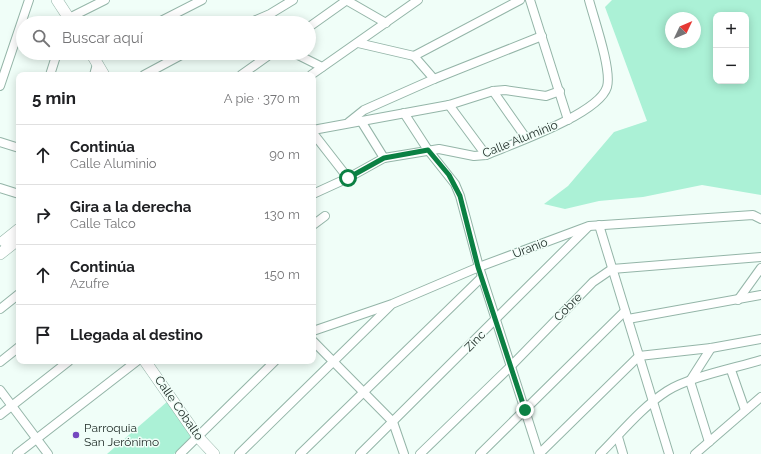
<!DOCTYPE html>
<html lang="es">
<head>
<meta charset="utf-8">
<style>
	body { margin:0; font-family:Raleway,sans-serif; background:#f2f2f2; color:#202124 }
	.controls { position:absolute; right:12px; top:12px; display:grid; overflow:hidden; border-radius:8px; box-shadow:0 2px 10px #0003 }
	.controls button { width:36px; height:36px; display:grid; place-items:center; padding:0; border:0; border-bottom:1px solid #e0e0e0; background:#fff; color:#202124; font:20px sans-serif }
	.compass { position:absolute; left:665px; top:12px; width:36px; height:36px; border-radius:50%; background:#fff; box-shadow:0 2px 10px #0003; rotate:46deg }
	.stop { position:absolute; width:12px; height:12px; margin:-9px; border:3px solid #0b8043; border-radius:50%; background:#fff }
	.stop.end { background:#0b8043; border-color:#fff; box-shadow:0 1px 4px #0008 }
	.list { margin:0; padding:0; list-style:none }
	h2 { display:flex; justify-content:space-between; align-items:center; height:52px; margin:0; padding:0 16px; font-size:17px }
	h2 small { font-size:13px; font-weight:400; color:#757577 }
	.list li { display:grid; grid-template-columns:26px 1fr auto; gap:12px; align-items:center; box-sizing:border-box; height:60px; padding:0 16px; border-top:1px solid #e0e0e0 }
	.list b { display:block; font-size:15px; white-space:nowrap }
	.list p { margin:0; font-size:13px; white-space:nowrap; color:#757577 }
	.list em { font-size:13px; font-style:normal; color:#757577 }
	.icon { flex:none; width:22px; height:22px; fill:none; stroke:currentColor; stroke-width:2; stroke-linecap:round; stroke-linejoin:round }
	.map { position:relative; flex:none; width:761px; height:454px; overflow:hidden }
	.search { position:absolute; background:#fff; box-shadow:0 2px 10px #0003; left:16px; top:16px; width:300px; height:44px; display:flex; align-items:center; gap:10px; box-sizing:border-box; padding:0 14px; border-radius:22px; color:#757577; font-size:15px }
	.panel { position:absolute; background:#fff; box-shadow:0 2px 10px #0003; left:16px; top:72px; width:300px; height:292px; border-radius:8px }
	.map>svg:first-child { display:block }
	.green { fill:#abf1d6; fill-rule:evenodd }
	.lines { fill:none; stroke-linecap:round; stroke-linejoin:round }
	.street-casing { stroke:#94b5a8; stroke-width:10 }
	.secondary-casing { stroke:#94b5a8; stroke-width:12 }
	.street { stroke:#fff; stroke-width:8 }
	.secondary { stroke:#fff; stroke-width:11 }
	.route { stroke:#0b8043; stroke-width:5 }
	.poi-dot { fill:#7548c0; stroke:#f0fef8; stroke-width:1.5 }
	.labels { text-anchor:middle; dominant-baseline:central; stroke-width:3; stroke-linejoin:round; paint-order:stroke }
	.street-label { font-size:12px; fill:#222f2a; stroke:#f0fef8 }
	.poi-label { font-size:12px; fill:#222f2a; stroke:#f0fef8; text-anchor:start }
</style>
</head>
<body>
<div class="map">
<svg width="761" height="454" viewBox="0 0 761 454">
	<rect width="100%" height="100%" fill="#f0fef8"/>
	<g class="green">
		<path d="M 612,0 L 761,0 L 761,195 L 702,185 L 643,197 L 599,201 L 565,209 L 544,204 L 568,186 L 614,132 L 647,121 L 605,7 ZM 716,15 L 746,15 L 746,81 L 716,81 ZM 671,18 L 695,18 L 695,42 L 671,42 Z"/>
		<polygon points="168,401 192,437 174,454 107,454"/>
	</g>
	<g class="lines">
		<defs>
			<g id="street">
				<polyline points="346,0 386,23"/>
				<polyline points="530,0 568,120"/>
				<polyline points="68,22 69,18 105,0"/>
				<polyline points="157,23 202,0"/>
				<polyline points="249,23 270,14 293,0"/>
				<polyline points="309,27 347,0"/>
				<polyline points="358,43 414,56 520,0"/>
				<polyline points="294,53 322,67"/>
				<polyline points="414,56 434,79"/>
				<polyline points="50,75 57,53"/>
				<polyline points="94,75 97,64"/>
				<polyline points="144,75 185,53"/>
				<polyline points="241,75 272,53"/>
				<polyline points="311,75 418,0"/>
				<polyline points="0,86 29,0"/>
				<polyline points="493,91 526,138"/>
				<polyline points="449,105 486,155"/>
				<polyline points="404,113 428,150 455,184 460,196 479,267 539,454"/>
				<polyline points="361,121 384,158"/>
				<polyline points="349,122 364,110 434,79 542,36"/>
				<polyline points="313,130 449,105 493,91 505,90 546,96 560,91"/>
				<polyline points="313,133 348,178"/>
				<polyline points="0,142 19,148"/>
				<polyline points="0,188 19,194"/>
				<path d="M 313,194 L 348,178 L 384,158 L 439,149 L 474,156 L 486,155 C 512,144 599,114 607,87 C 612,70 594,19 589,0"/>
				<polyline points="313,225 325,216"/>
				<polyline points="599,225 669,454"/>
				<polyline points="738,300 761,268"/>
				<polyline points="0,309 19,294"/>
				<polyline points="628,319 761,295"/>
				<polyline points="313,331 392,304 479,267 589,226 753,215 761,219"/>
				<polyline points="313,341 393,422 404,454"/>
				<polyline points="0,362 19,347"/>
				<polyline points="731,370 745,410"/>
				<polyline points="0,390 48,454"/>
				<polyline points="0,415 69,361"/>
				<polyline points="618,437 623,454"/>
				<polyline points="709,442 690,381 711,348"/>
				<polyline points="17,454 137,361"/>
				<polyline points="180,454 275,361"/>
				<polyline points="239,454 390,306"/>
				<polyline points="300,454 482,277"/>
				<polyline points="360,454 588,227"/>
				<polyline points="420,454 511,366 593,282 612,269 761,257"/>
				<polyline points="480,454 625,311"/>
				<polyline points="539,454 639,356 711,348 761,339"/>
				<path d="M 600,454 C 621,433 642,407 667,391 C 689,377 735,368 761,360"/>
				<polyline points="695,454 761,397"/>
			</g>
			<g id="secondary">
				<polyline points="57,0 72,23"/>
				<polyline points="91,53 104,75"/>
				<polyline points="4,241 19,229"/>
				<polyline points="0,254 19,239"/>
				<polyline points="145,361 198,437 214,454"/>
			</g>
		</defs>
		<use href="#street" class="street-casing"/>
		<use href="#secondary" class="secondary-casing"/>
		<use href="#street" class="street"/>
		<use href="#secondary" class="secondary"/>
	</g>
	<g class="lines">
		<polyline class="route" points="348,178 384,158 428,150 449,175 460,196 478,267 525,410"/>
	</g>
	<circle class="poi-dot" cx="76" cy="435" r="4"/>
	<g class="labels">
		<g class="street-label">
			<text transform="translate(520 139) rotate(-22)">Calle Aluminio</text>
			<text transform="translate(530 248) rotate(-21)">Uranio</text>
			<text transform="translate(568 307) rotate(-46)">Cobre</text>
			<text transform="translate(475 341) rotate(-45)">Zinc</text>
			<text transform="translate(179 408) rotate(55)">Calle Cobalto</text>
		</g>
		<g class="poi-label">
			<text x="84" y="428">Parroquia<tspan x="84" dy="14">San Jerónimo</tspan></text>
		</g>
	</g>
</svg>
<div class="controls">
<button>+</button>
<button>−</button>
</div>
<svg class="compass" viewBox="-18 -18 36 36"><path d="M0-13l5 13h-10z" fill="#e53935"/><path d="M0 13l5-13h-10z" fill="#757577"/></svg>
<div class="stop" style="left:348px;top:178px"></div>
<div class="stop end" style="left:525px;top:410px"></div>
<div class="search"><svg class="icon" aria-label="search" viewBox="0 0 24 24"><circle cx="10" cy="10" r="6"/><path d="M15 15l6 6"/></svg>Buscar aquí</div>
<section class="panel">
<h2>5 min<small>A pie · 370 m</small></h2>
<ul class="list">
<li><svg class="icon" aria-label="ahead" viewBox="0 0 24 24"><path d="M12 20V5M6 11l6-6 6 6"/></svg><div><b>Continúa</b><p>Calle Aluminio</p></div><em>90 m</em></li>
<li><svg class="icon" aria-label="right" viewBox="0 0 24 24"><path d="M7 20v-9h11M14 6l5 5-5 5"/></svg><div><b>Gira a la derecha</b><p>Calle Talco</p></div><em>130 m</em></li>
<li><svg class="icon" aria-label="ahead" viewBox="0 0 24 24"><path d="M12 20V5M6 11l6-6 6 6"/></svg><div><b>Continúa</b><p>Azufre</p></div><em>150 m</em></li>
<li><svg class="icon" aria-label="arrive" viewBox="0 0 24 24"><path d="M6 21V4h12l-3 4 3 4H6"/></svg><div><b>Llegada al destino</b></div></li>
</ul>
</section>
</div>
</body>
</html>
